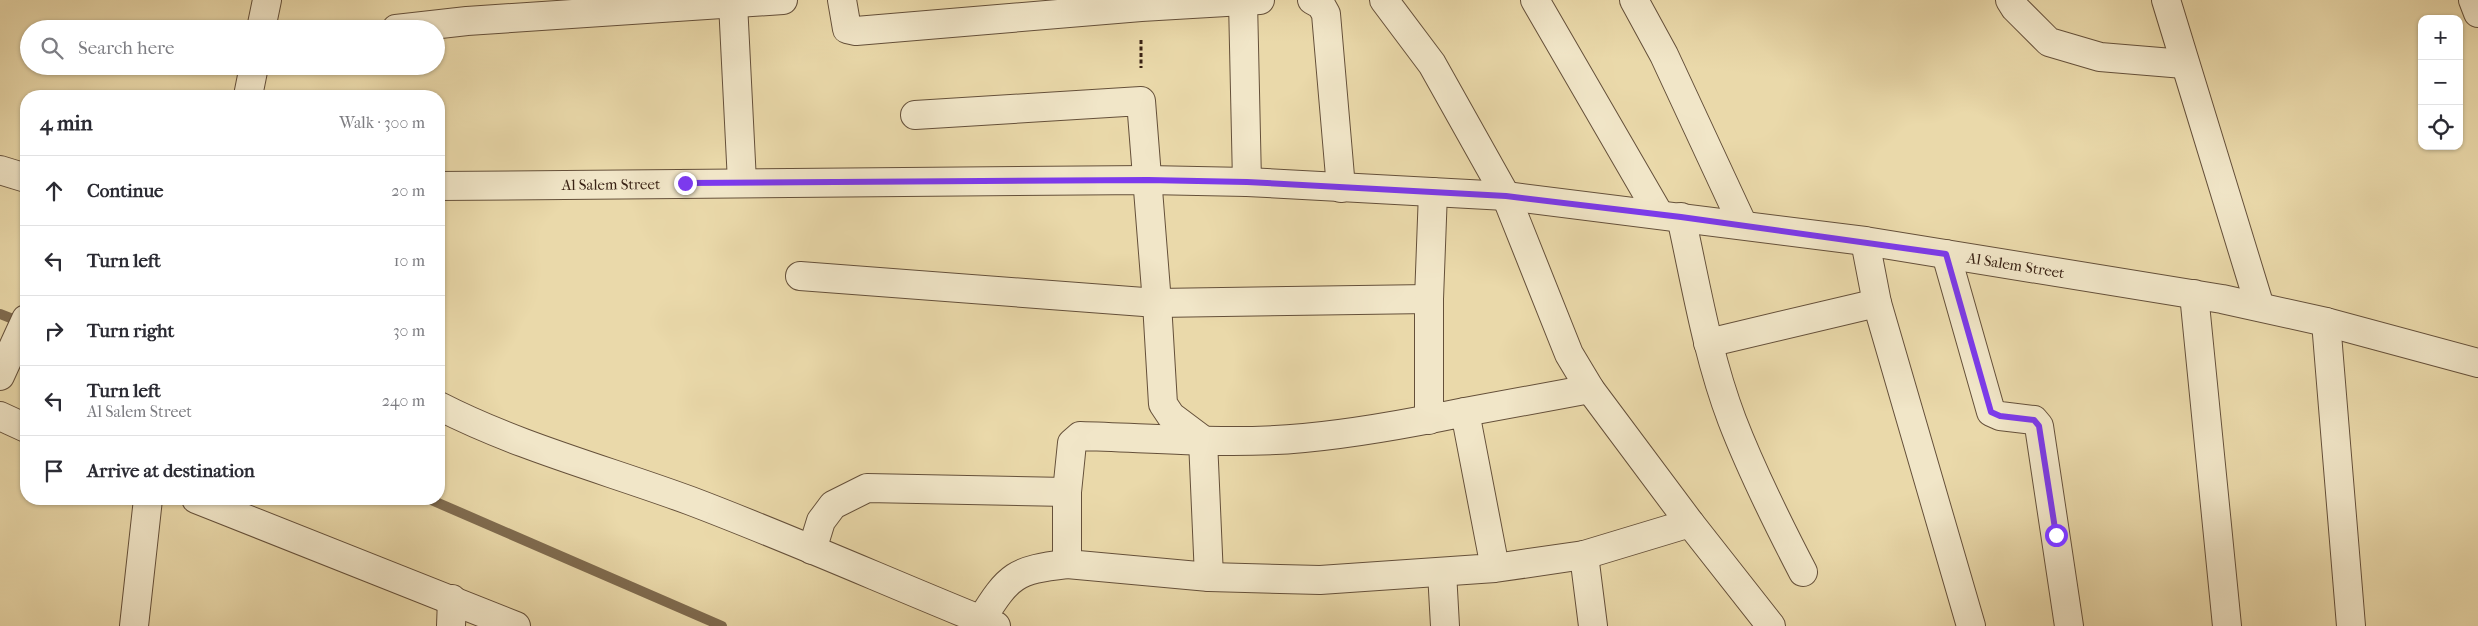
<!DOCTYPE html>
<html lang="en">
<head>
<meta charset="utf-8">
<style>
	body { margin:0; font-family:"IM FELL French Canon",serif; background:#f2f2f3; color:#2b2b33 }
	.controls { position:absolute; right:15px; top:15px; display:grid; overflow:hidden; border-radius:10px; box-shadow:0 1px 4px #0004 }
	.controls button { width:45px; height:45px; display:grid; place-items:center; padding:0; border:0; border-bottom:1px solid #e1e1e2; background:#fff; color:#2b2b33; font:25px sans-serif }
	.stop { position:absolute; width:15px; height:15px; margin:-11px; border:4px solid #7c3aed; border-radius:50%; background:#fff }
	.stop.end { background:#7c3aed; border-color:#fff; box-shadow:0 1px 5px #0008 }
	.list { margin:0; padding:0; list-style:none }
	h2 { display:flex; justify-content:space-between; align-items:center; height:65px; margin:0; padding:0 20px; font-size:21px }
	h2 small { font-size:16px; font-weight:400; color:#7c7c81 }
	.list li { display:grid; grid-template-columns:32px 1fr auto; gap:15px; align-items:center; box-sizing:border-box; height:70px; padding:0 20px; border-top:1px solid #e1e1e2 }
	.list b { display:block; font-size:19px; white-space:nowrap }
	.list p { margin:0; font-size:16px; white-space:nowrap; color:#7c7c81 }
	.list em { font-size:16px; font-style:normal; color:#7c7c81 }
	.icon { flex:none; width:28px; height:28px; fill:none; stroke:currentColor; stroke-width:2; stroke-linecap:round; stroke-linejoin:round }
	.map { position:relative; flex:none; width:2478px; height:626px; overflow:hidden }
	.search { position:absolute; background:#fff; box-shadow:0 1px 4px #0004; left:20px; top:20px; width:425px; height:55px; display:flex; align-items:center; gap:12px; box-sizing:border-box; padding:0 18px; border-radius:28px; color:#7c7c81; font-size:19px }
	.panel { position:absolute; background:#fff; box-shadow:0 1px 4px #0004; left:20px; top:90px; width:425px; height:415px; border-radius:20px }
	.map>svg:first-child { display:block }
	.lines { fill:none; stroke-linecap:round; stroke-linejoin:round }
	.stream { stroke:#7f6b4f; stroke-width:10 }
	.minor-casing { stroke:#65503a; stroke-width:30 }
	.path { stroke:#392214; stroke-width:3; stroke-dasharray:4 2.5; stroke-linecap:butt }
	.minor { stroke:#f1e6c8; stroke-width:28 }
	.route { stroke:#7c3aed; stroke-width:6 }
	.labels { text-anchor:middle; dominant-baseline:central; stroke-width:4.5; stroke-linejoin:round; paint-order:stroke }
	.street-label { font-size:15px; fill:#392214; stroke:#f1e6c8 }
</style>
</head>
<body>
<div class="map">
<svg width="2478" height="626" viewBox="0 0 2478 626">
	<rect width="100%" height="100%" fill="#ead9aa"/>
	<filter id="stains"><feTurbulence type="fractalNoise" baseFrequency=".004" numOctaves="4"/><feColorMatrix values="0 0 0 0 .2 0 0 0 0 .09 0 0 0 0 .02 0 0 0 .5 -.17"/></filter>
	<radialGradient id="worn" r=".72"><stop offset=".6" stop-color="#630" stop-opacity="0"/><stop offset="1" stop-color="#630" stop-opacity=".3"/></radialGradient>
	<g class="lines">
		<g class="stream">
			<polyline points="0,314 23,323"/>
			<polyline points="429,499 722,626"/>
		</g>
		<defs>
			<g id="minor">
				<polyline points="842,0 847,29 856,31 1141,7 1260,0"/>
				<polyline points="1312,0 1321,5 1326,14 1341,188"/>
				<polyline points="1384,0 1432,64 1506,196 1569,354 1590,389 1690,523 1771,626"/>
				<polyline points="1535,0 1659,214"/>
				<polyline points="1634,0 1664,55 1743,225"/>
				<polyline points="2010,0 2015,8 2049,42 2100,57 2184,64"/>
				<polyline points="2166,0 2260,307"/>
				<polyline points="2473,0 2478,13"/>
				<polyline points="1243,1 1247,182"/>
				<polyline points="733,3 742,182"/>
				<polyline points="261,29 267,0"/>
				<polyline points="396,29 467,21 783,0"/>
				<polyline points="248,96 254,66"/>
				<polyline points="915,115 1141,101 1157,303 1163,404 1171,416 1203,440"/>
				<polyline points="0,170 26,178"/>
				<path id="s1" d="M 439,186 L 1148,180 L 1247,182 L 1506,196 L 1865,241 L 2222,299 L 2326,322 L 2478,363"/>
				<path d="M 1681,217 C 1696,285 1707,354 1732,420 C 1752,472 1777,522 1803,572"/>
				<polyline points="1865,241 1877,303 1971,626"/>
				<polyline points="1946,254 1991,412 2000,416 2034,420 2039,426 2069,626"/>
				<polyline points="800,276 1157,303 1429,299"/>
				<polyline points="2194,294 2227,626"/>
				<polyline points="2326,322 2351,626"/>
				<polyline points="1708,343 1877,303"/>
				<polyline points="0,376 26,319"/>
				<path d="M 439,406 C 519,447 607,470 691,501 C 794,540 894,585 996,626"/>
				<polyline points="1465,412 1590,389"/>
				<polyline points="0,416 26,428"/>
				<polyline points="1429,420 1429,299 1433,192"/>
				<polyline points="1203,440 1209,577"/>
				<polyline points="196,499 516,626"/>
				<polyline points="812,550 821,521 833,505 867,488 1067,492"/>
				<polyline points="1584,555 1593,626"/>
				<path d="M 1495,568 L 1465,412 C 1412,423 1358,433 1304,438 C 1230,445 1154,438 1080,436 L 1072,443 L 1067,492 L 1067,564 L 1209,577 L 1320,580 L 1495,568 L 1584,555 L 1690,523"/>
				<polyline points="1442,572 1445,626"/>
				<path d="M 981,620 C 1009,575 1015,570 1067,564"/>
				<polyline points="134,626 148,499"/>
				<polyline points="451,626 452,599"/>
			</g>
		</defs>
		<use href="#minor" class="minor-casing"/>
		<polyline class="path" points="1141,40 1141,68"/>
		<use href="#minor" class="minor"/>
	</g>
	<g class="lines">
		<polyline class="route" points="685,183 1148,180 1247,182 1506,196 1681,217 1946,254 1991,412 2000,416 2034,420 2039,426 2056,535"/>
	</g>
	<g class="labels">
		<g class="street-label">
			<text stroke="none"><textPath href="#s1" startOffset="172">Al Salem Street</textPath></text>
			<text stroke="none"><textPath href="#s1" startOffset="1582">Al Salem Street</textPath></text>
		</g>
	</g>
	<rect width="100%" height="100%" filter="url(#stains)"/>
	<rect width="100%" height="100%" fill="url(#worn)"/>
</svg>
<div class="controls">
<button>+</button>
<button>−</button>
<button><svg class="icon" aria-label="locate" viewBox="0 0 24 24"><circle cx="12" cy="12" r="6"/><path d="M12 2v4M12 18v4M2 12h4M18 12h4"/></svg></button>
</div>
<div class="stop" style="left:2056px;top:535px"></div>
<div class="stop end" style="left:685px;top:183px"></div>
<div class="search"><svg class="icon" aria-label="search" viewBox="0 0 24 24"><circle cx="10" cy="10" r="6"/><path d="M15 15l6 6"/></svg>Search here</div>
<section class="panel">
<h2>4 min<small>Walk · 300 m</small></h2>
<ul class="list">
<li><svg class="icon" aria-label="ahead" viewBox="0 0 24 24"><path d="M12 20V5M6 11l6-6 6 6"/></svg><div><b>Continue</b></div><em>20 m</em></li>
<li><svg class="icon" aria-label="left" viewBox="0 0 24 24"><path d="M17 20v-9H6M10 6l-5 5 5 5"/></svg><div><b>Turn left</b></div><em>10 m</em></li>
<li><svg class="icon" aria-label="right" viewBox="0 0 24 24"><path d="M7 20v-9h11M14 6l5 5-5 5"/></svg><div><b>Turn right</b></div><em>30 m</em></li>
<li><svg class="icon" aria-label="left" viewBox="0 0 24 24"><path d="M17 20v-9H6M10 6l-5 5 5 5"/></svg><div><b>Turn left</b><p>Al Salem Street</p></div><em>240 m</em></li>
<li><svg class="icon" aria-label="arrive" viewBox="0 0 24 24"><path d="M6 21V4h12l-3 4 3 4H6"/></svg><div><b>Arrive at destination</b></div></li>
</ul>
</section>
</div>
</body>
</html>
